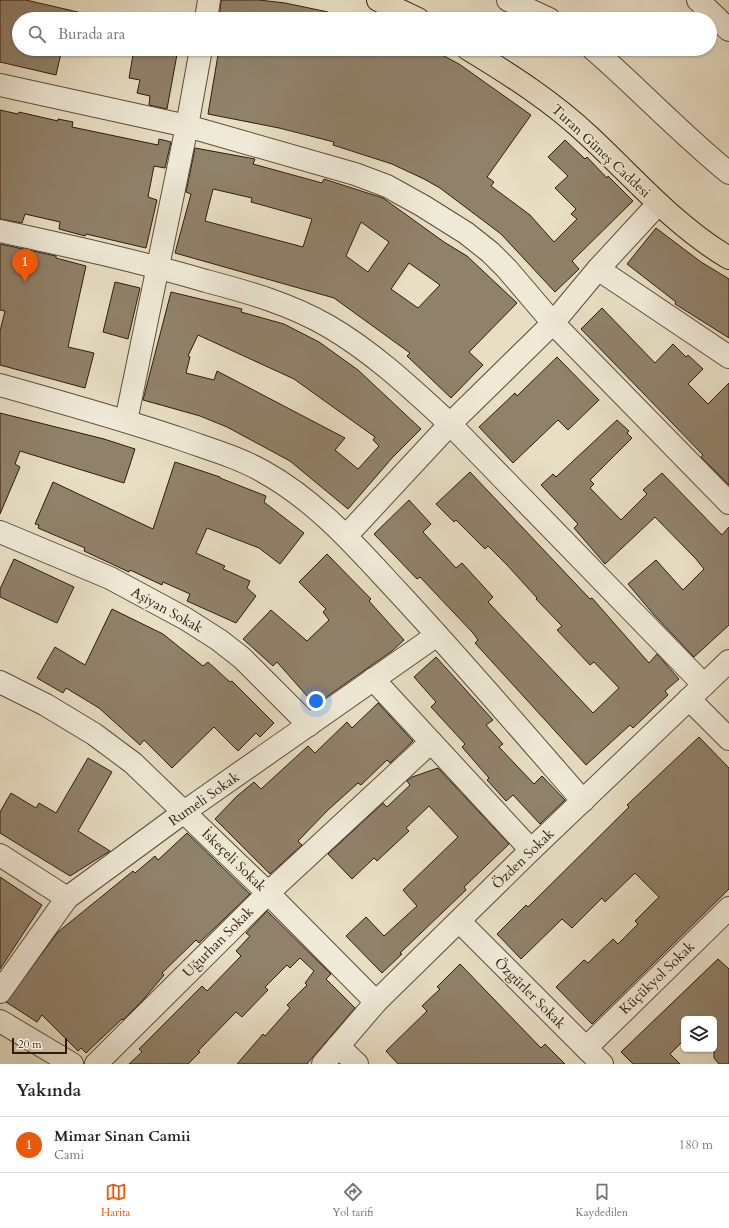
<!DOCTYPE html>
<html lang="tr">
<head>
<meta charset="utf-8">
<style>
	body { margin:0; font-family:Cardo,serif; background:#f6f6f6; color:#222 }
	.controls { position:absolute; right:12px; bottom:12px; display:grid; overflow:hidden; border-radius:6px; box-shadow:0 1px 3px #0004 }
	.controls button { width:36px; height:36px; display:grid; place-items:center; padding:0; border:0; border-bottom:1px solid #e0e0e0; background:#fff; color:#222; font:20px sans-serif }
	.scale { position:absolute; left:12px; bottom:10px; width:55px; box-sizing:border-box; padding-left:4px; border:2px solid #311c09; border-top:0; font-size:11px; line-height:14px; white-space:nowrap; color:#311c09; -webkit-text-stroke:3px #efead8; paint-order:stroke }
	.you { position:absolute; left:316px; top:701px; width:14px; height:14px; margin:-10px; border:3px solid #fff; border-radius:50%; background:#1a73e8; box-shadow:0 0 0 6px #1a73e833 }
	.badge { display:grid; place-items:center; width:26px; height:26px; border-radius:50%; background:#ea580c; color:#fff; font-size:13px; font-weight:700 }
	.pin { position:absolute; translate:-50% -33px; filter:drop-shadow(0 1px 2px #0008) }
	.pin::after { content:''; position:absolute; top:21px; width:14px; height:12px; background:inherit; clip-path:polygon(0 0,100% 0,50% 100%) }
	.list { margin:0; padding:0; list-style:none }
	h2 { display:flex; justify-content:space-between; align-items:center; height:52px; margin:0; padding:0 16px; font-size:17px }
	h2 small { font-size:13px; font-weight:400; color:#767676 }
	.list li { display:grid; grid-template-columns:26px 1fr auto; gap:12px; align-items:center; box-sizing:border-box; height:56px; padding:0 16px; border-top:1px solid #e0e0e0 }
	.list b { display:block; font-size:15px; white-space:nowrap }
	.list p { margin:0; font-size:13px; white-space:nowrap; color:#767676 }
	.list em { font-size:13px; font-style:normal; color:#767676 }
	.icon { flex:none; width:22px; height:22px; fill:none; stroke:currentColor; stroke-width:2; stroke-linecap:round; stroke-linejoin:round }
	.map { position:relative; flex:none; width:729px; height:1064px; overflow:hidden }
	.search { position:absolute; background:#fff; box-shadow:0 1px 3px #0004; left:12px; right:12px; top:12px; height:44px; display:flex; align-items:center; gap:10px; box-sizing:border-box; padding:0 14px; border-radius:22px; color:#767676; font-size:15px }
	.sheet { height:108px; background:#fff }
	nav { display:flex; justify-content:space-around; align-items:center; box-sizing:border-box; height:56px; border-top:1px solid #e0e0e0; background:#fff; font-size:11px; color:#767676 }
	nav a { display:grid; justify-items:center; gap:2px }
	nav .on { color:#ea580c }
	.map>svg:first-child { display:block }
	.building { fill:#90816a; stroke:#311c09; fill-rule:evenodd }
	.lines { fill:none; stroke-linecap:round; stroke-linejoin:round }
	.minor-casing { stroke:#5e4c38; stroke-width:24 }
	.major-casing { stroke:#311c09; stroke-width:24 }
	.minor { stroke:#efead8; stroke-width:22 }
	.major { stroke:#e7dec3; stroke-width:22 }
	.labels { text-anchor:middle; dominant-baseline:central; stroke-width:3.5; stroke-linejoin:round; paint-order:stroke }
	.street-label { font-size:14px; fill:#311c09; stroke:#efead8 }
</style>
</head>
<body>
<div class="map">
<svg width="729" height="1064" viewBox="0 0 729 1064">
	<rect width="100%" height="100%" fill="#e7dec3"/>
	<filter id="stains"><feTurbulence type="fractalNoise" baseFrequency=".005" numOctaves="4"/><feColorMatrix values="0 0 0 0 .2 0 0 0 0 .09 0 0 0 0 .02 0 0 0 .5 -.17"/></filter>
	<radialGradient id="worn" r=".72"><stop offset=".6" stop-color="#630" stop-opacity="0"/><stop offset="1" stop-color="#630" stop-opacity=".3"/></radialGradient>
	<g class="building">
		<polygon points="0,0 26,0 82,13 81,19 19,19 19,49 62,49 56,75 0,62"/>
		<polygon points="221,0 259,0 285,3 328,12 327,19 219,19"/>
		<polygon points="134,49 178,49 167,109 149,105 150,96 137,93 140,80 129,78"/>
		<polygon points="219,49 431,49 459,64 531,115 487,177 494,182 491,186 530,215 554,242 577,219 571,214 576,209 555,188 568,176 548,157 565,140 585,159 587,157 607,178 608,176 633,201 572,261 579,269 555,292 501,234 440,188 424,179 392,164 333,145 334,142 279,128 208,114"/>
		<polygon points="0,110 18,114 19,112 58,121 58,119 73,122 72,127 158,145 159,139 171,142 165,168 154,166 148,197 157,200 146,248 86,234 85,236 59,229 60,222 25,214 22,223 0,219"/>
		<path d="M 195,148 L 255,159 L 253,164 L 322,183 L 324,179 L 383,198 L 444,242 L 467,256 L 517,303 L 469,352 L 483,365 L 451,398 L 407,356 L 410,353 L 334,298 L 175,253 L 191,194 L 186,192 ZM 213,189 L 252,198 L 251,202 L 312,219 L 303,247 L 205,221 ZM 361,222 L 389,242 L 368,272 L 346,256 ZM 409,263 L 440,285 L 418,308 L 391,289 Z"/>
		<polygon points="656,228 701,262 729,279 729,338 675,304 676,302 627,264"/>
		<polygon points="0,244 56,256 56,258 86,266 68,347 94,353 85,388 0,365 0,331 5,311 0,310"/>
		<polygon points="115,282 140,288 128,339 103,332"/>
		<path d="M 171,292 L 242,309 L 241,312 L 284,324 L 319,342 L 358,370 L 421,429 L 392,458 L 348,509 L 290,461 L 227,427 L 200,416 L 143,400 ZM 198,335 L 294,379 L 375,437 L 373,440 L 379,446 L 358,469 L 335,450 L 345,438 L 217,371 L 214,380 L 186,373 L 190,357 L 188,356 Z"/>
		<polygon points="602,308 655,363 673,344 686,357 688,355 703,369 688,384 708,404 729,383 729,485 701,457 703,455 581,329"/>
		<polygon points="557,357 599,400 568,430 558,420 513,463 479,427 515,393 517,396"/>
		<polygon points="0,413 104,439 135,449 124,483 20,451 15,464 20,467 0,514"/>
		<polygon points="617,420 629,431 627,433 632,438 590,480 594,484 590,488 621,520 647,494 643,490 662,473 722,535 729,527 729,625 694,657 655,616 628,584 656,560 683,590 704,569 696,559 655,517 605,564 574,528 578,524 541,485 553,474 556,477"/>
		<polygon points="175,462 220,477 220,478 266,496 264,502 304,533 280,564 259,548 207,528 196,553 225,566 223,569 250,581 247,588 256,596 236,623 187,601 190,594 163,582 162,585 130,570 129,572 84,551 85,548 38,528 39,525 35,524 53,482 153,529"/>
		<polygon points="470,472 590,599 592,598 649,663 657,654 679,679 665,691 668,695 652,710 633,728 630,725 586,765 475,643 478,640 473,633 420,577 417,579 374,534 409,500 431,524 423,532 456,568 462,563 493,597 488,602 593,713 619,688 594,662 590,665 557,630 562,626 536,599 537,598 507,565 488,546 485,549 456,520 454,522 436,504"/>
		<polygon points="327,554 371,599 369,601 404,640 392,651 315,705 277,662 273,666 243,639 271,610 307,641 329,620 323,612 326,609 299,582"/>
		<polygon points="14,559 74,587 57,623 0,597 0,589"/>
		<polygon points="112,609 163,634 203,666 208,662 230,682 232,681 274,723 260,737 256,733 238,751 214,727 172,768 144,740 140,745 99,708 66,688 63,693 37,678 55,647 85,665"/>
		<polygon points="436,657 493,720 486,725 503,744 499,747 534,784 542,776 565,800 540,824 513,795 506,801 487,780 489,778 462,747 465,744 431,707 436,702 414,677"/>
		<polygon points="378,703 413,741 390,763 387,760 361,785 358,783 328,810 298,841 302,845 270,874 215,819 236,797 254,782 261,789 308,746 315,753 347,722 352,728"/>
		<polygon points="699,737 729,768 729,889 592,1024 556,987 584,960 588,963 613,939 618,944 638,924 635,921 659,897 635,873 605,902 602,898 572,928 562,919 521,959 497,934 526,905 528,907 629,807 627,805"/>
		<polygon points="88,758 112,772 78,831 110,851 70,876 0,833 0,812 11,793 36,808 39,803 56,813"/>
		<polygon points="438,768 509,844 464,887 466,890 400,953 402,954 382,973 346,936 366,917 384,936 417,906 403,890 458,837 429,806 406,828 409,831 377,861 374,858 352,879 328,854 383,803 387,807 410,785 407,781 412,777"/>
		<polygon points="187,833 250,894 199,943 196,940 162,973 164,975 143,1000 123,1020 122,1019 86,1053 81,1048 78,1051 42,1015 37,1022 6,1002 58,932 133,871 135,873 155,856 158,860"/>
		<polygon points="0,877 42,905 0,969"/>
		<polygon points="267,911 331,974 326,979 355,1008 307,1064 237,1064 263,1034 265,1036 290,1008 287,1005 307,985 305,983 314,971 300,958 290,968 287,965 265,987 268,990 242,1017 236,1012 198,1051 200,1052 188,1064 129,1064 142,1052 139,1049 202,986 207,991 241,956 236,951 250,936 246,933"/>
		<polygon points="718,959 729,969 729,1064 719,1064 714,1058 714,1019 684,1019 684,1040 670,1054 680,1064 633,1064 621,1052"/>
		<polygon points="460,964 541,1048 545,1044 565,1064 398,1064 386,1051 427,1011 422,1006 440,989 437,987"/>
	</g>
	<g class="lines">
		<defs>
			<g id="minor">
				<polyline points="508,0 549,19"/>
				<polyline points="698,0 729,30"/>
				<polyline points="206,19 209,0"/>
				<path d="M 593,49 C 639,89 681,134 729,173"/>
				<polyline points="0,85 187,126 355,174 387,186 423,206 466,233 490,252 507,269 553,323 729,503"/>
				<path d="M 0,231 C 69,246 138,261 206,281 C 248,292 290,304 328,326 C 373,352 412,389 450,424 L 704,685"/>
				<polyline points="598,269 658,204"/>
				<path d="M 0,385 C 61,402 122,419 181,439 C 209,449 238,457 264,472 C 318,502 357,548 399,593 C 462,661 522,731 583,801"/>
				<polyline points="126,421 187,126 201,49"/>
				<polyline points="0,532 110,578 186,619 219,640 242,658 309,725"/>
				<polyline points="346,536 450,424 553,323 598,269 729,357"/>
				<polyline points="373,679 531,850"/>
				<polyline points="0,682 46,705 94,734 133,763 268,893 376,1002"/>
				<polyline points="689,699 729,739"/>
				<polyline points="0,855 67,898"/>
				<polyline points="459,921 602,1064"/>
				<polyline points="0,992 67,898 184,812 437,635"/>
				<polyline points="0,1021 72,1064"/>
				<polyline points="338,1046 357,1064"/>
				<polyline points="586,1048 729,908"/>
				<polyline points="96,1064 268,893 431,742"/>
				<polyline points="323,1064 376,1002 531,850 729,661"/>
			</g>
			<g id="major">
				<polyline points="378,0 418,19"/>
				<path d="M 468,49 C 511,75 553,102 589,136 C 635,179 675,226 729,258"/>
			</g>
		</defs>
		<use href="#minor" class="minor-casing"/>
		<use href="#major" class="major-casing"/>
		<use href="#minor" class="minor"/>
		<use href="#major" class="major"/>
	</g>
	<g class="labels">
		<g class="street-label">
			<text transform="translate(601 151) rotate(43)">Turan Güneş Caddesi</text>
			<text transform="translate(167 610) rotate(29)">Aşiyan Sokak</text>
			<text transform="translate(204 799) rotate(-35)">Rumeli Sokak</text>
			<text transform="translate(523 859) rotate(-44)">Özden Sokak</text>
			<text transform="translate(234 860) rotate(44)">İskeçeli Sokak</text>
			<text transform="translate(218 942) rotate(-45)">Uğurhan Sokak</text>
			<text transform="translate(657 978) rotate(-44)">Küçükyol Sokak</text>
			<text transform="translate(530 993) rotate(45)">Özgürler Sokak</text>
		</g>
	</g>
	<rect width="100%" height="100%" filter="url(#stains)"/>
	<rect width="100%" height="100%" fill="url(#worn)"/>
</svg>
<div class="controls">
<button><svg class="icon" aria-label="layers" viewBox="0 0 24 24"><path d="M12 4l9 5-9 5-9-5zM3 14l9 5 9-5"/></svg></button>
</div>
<div class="scale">20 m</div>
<div class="you"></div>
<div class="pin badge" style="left:25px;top:282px">1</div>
<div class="search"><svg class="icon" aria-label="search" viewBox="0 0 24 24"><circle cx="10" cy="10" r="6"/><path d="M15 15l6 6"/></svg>Burada ara</div>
</div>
<section class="sheet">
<h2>Yakında<small></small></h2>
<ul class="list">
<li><span class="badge">1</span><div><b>Mimar Sinan Camii</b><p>Cami</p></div><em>180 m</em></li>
</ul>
</section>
<nav>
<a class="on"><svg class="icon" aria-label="map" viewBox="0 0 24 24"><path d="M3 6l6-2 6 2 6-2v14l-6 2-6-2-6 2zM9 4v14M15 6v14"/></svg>Harita</a>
<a><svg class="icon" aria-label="directions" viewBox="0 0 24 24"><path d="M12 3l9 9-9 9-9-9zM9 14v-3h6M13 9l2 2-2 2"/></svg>Yol tarifi</a>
<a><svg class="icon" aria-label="saved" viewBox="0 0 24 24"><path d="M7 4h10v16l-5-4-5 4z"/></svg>Kaydedilen</a>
</nav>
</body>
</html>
